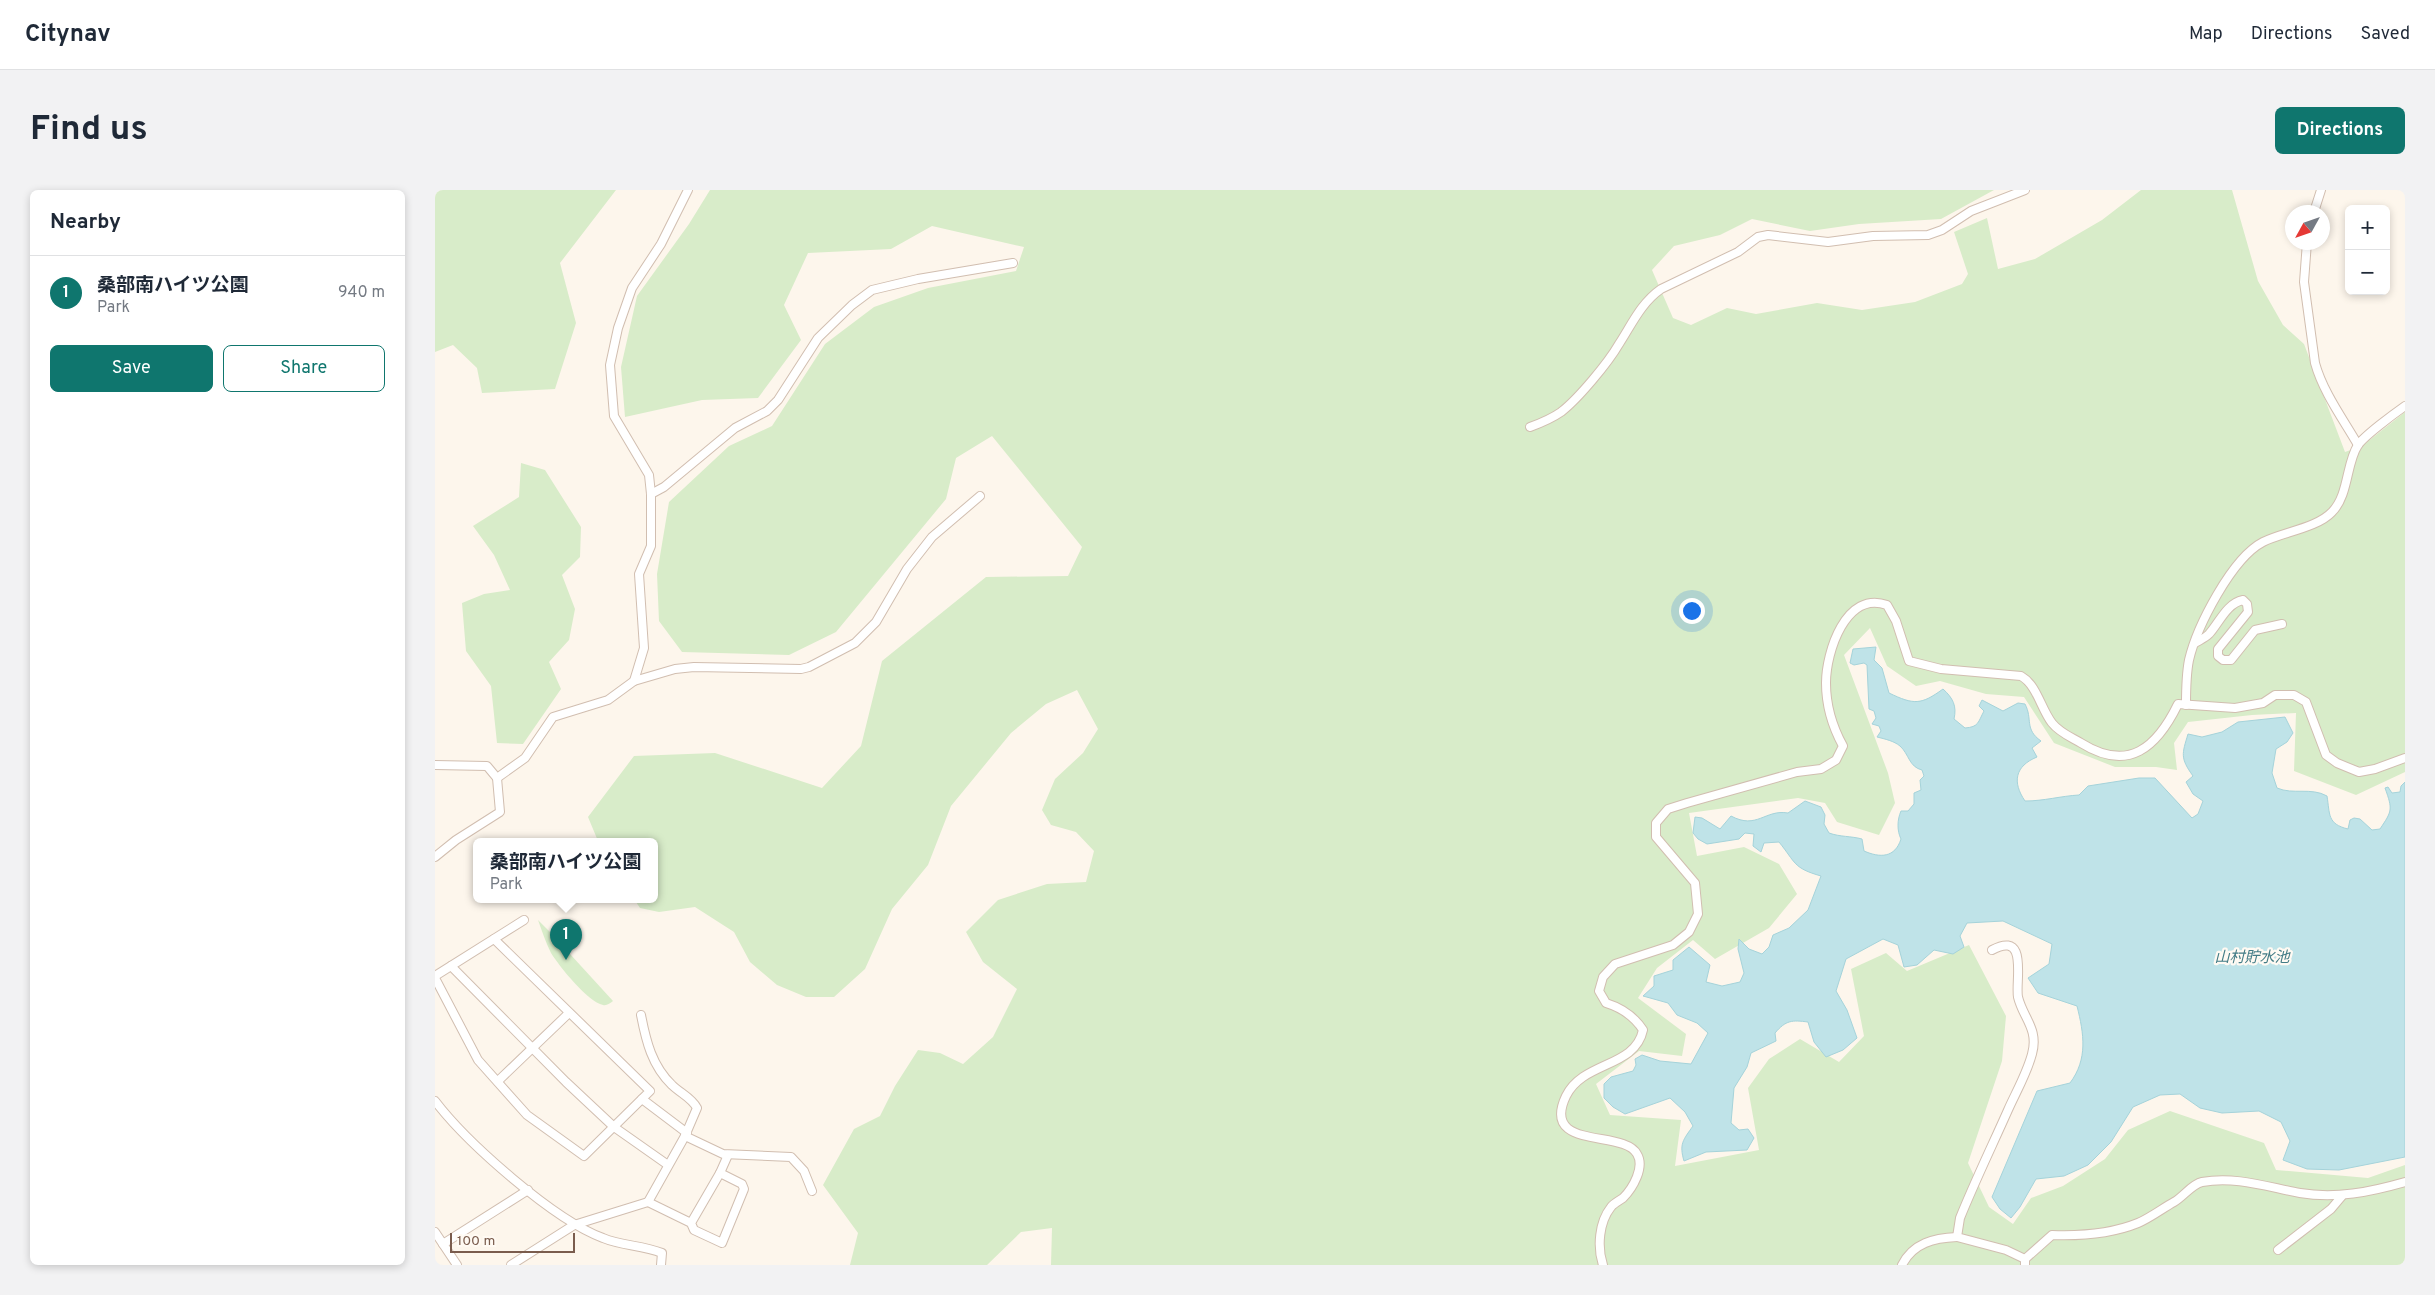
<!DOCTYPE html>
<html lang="en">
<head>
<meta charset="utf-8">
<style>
	body { margin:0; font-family:Overpass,"Noto Sans JP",sans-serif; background:#f2f2f3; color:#1f2937 }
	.controls { position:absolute; right:15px; top:15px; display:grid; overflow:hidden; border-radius:8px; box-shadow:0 2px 8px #0003 }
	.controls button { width:45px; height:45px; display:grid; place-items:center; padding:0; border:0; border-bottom:1px solid #e0e1e3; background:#fff; color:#1f2937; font:25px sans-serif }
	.compass { position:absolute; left:1850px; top:15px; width:45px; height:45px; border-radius:50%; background:#fff; box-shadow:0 2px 8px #0003; rotate:230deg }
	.scale { position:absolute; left:15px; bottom:12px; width:125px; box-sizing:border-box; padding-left:5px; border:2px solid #7a5c4d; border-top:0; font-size:14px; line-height:18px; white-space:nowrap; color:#7a5c4d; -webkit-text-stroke:4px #fffaf3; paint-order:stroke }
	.you { position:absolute; left:1256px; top:420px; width:18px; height:18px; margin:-12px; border:4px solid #fff; border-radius:50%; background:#1a73e8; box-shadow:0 0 0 8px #1a73e833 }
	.badge { display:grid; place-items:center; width:32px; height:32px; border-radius:50%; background:#0f766e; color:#fff; font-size:16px; font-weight:700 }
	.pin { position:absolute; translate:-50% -41px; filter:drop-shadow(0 1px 2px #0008) }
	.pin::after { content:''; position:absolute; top:26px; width:18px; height:15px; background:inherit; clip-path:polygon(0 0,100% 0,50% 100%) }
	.popup { position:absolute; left:38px; top:648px; width:185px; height:65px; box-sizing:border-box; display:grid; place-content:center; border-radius:8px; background:#fff; filter:drop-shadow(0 1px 4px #0005); font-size:16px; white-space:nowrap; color:#747a83 }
	.popup b { font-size:19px; color:#1f2937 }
	.popup::after { content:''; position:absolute; left:50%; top:100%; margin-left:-10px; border:10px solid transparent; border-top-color:#fff }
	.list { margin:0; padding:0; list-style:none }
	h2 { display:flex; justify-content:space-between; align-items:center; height:65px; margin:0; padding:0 20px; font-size:21px }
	h2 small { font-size:16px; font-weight:400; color:#747a83 }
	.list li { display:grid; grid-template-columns:32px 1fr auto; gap:15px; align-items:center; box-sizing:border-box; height:75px; padding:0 20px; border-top:1px solid #e0e1e3 }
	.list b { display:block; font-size:19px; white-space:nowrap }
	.list p { margin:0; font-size:16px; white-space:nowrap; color:#747a83 }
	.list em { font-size:16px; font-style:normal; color:#747a83 }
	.actions { display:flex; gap:10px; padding:15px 20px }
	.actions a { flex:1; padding:11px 0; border:1px solid #0f766e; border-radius:8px; text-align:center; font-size:18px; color:#0f766e }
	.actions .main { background:#0f766e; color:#fff }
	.map { position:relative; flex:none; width:1970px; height:1075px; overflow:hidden; border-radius:8px }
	header { display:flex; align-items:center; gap:30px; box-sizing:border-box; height:70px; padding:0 25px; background:#fff; border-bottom:1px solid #e0e1e3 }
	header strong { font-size:24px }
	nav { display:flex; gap:28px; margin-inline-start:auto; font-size:18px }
	.intro { display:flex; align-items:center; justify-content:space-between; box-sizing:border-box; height:120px; padding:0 30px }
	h1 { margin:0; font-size:35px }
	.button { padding:12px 22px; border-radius:8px; background:#0f766e; color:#fff; font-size:18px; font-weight:700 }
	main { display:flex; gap:30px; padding:0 30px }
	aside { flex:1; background:#fff; border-radius:8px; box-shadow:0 2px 8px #0003 }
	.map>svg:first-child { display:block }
	.green { fill:#d8ecc9 }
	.water { fill:#bfe3e8; stroke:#a5d3da }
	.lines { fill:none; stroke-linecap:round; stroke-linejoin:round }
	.minor-casing { stroke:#d1beb0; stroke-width:10 }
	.minor { stroke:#fff; stroke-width:8 }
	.labels { text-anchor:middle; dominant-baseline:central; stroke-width:4.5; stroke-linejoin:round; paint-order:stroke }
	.water-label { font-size:15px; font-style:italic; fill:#437c86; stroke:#fffaf3 }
</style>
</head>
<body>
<header>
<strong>Citynav</strong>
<nav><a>Map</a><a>Directions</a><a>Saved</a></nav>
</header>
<div class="intro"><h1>Find us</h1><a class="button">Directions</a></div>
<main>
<aside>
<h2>Nearby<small></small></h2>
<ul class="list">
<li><span class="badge">1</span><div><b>桑部南ハイツ公園</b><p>Park</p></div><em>940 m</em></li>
</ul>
<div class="actions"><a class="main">Save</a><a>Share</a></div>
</aside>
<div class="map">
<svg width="1970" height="1075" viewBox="0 0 1970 1075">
	<rect width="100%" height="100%" fill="#fdf6ec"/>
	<g class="green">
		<polygon points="0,0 181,0 125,73 141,133 120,199 47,203 42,178 18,155 0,162"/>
		<polygon points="275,0 1559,0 1506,29 1424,34 1375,41 1317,29 1285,45 1239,56 1217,80 1238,128 1256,135 1292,118 1321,124 1382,113 1427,120 1480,112 1527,94 1533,84 1519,42 1552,28 1563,79 1600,69 1667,30 1706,0 1797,0 1823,91 1848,135 1869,154 1910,262 1927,256 1970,222 1970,582 1921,605 1859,581 1861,523 1817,525 1753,532 1739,553 1742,580 1721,577 1680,577 1619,553 1589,507 1551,504 1505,491 1481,496 1452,476 1435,438 1409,465 1453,583 1460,613 1444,645 1402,632 1390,613 1363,608 1254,623 1262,666 1309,657 1344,674 1362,704 1334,738 1280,769 1258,750 1222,778 1203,808 1251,844 1247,866 1204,861 1161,894 1175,925 1246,930 1240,976 1324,960 1313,898 1334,869 1365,849 1404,872 1429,846 1416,779 1451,763 1472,781 1534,755 1571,826 1567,871 1533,973 1554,1017 1578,1034 1596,1008 1628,996 1670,969 1693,940 1735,921 1829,953 1841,980 1933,988 1970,975 1970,1075 616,1075 617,1038 586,1042 552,1075 415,1075 423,1043 388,995 419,939 445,926 460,896 483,860 505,863 528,874 558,847 582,799 548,772 531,742 563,710 612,694 651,692 659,661 641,642 616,635 607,620 620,589 648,563 663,539 642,500 611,514 576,543 516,616 493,675 457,719 430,779 399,807 371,807 342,795 315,772 299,742 260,717 224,722 205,718 199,709 220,709 220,651 163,651 153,627 199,566 280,563 387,598 426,556 447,471 551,387 633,386 647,357 557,246 521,268 511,309 401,442 354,465 247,462 224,431 222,384 234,312 294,256 337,236 390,154 439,117 493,98 581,81 589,57 497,36 456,59 373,63 349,115 366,150 323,208 267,210 190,227 186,177 202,106 254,34"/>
		<polygon points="86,273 110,280 146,337 145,367 127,385 140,419 134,450 114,472 126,499 88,554 62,553 56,496 31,461 27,413 49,404 75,400 59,365 38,336 84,307"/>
		<path d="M 103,730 L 114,741 L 178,811 C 175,813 172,816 168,815 C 153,812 124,776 116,763 C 111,753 107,741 103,730 Z"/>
	</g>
	<path class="water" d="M 1441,457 L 1439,470 L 1447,478 L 1454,503 C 1479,515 1486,515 1508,499 C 1518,508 1522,516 1519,529 L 1530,538 C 1544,537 1543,532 1549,521 L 1544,516 L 1547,510 L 1568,521 L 1583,513 L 1590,514 C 1598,529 1589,539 1606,551 L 1597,558 L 1602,567 C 1580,576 1577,592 1590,611 C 1609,611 1626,606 1644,605 L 1653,596 L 1704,588 L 1720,588 L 1757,628 L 1763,624 L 1768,611 L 1758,604 L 1751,592 L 1758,586 C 1745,568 1747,564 1753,544 L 1767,547 L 1787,542 L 1803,532 L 1850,527 L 1858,543 L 1852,552 L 1841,559 L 1837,583 L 1842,598 C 1858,605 1876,597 1892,606 C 1895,624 1892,634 1913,639 L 1915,630 L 1919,628 L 1925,629 L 1937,640 L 1945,639 C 1957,621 1958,620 1950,598 L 1953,597 L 1957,603 L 1965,602 L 1966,596 L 1970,592 L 1970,967 L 1904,980 L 1872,979 L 1848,970 L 1855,951 L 1846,932 L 1824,921 L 1787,923 L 1765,918 L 1745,904 L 1725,905 L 1698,917 L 1676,952 L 1653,975 L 1629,986 L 1601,989 L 1585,1017 L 1576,1028 L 1565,1019 L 1557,1007 L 1602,901 L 1635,893 C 1653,869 1649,844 1642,816 L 1603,803 L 1593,788 L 1614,774 L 1617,754 L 1568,731 L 1532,733 L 1525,746 L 1529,757 L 1518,764 L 1499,760 L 1482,775 L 1469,777 L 1463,755 L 1448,749 L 1411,769 L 1401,801 L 1412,820 L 1422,848 L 1408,860 L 1391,867 L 1379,852 L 1373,832 C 1357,830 1351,830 1340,843 L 1341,851 L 1316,863 L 1312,877 L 1299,898 L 1296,933 L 1304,940 L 1313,939 L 1319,948 L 1312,960 L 1271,962 L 1249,971 C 1244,954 1248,950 1258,936 L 1250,922 L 1235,908 L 1190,924 L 1178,917 L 1169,908 L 1169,894 L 1176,887 L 1198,881 L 1201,875 L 1200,869 L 1207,865 L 1225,871 L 1256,874 L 1273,843 L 1262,833 L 1242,825 L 1233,813 L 1208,806 L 1219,796 L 1219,786 L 1238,780 L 1238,770 L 1254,757 L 1275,775 L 1271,792 L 1287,796 L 1305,792 L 1309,783 L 1303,759 L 1304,749 L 1314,759 L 1327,764 L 1334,757 L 1338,745 L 1354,738 L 1373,720 L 1386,686 C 1358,678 1361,673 1344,652 L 1329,653 L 1326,662 L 1318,656 L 1319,644 L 1310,643 L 1304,649 L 1272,654 L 1263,649 L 1258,643 L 1260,627 L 1267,628 L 1285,639 L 1296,626 C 1322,640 1330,619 1353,623 L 1370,611 L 1386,617 L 1390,625 L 1389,634 L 1394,643 C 1405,647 1416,646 1427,649 L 1429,661 C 1445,668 1460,668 1466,649 C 1462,641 1462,630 1466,621 L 1473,621 L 1479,614 L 1479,603 L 1486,600 L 1485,590 L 1489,586 L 1487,580 C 1474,577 1474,564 1465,556 C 1459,551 1450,549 1442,547 L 1446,541 L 1444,536 L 1437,534 L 1441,528 L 1439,521 L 1434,519 L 1432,475 L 1429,473 L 1419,475 L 1415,473 L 1418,459 Z"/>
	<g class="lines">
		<defs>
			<g id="minor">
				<polyline points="1879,22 1886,0"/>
				<path d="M 1872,52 L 1869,92 L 1880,173 C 1888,202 1908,229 1923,255"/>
				<path d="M 1095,237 C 1106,233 1116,229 1126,222 C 1143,209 1173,173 1184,154 C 1197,134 1206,113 1226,99 L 1303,62 L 1323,47 L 1333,45 L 1393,52 L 1438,46 L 1493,45 L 1507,40 L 1536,21 L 1590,0"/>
				<polyline points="216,304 229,297 300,238 332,221 343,210 383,148 417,115 437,100 483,89 578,73"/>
				<path d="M 1760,453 C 1765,450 1770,448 1774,444 C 1784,433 1792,413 1808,410 L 1812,414 L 1813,422 L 1783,459 L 1783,466 L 1788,470 L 1796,470 L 1820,440 L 1847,434"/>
				<polyline points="199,491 209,458 204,384 216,356 216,304 214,285 179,226 175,175 183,138 197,98 226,54 253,0"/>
				<path d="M 1751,515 C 1751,500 1751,485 1754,470 C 1762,436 1797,368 1828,352 C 1848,342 1882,338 1897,322 C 1914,305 1911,273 1923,255 C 1929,246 1960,223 1970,216"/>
				<polyline points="0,575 52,576 62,588 65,622 21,650 0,667"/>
				<polyline points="62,588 90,568 118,527 173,510 199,491 240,479 259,477 366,479 374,477 420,453 441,432 472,379 497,347 545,306"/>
				<path d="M 1557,760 C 1594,740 1580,791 1583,807 C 1588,828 1604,839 1597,864 C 1592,883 1581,902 1573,920 C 1557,956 1540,991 1525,1028 L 1522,1047 L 1571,1060 L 1590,1069"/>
				<polyline points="16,776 131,892 179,937 233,975"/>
				<polyline points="0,786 89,730"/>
				<polyline points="0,788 43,870 92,925 149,966 215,901 59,749"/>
				<polyline points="63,891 134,823"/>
				<polyline points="207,909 252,943"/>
				<path d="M 0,911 C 32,953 119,1030 168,1048 C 187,1056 207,1055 227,1063 L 226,1075"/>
				<polyline points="250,946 288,964 356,967 369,981 377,1001"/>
				<polyline points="285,983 293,965"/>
				<polyline points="213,1012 256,1033 285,983 307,994 309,999 287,1053 259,1040 256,1033"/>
				<polyline points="0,1042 22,1075"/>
				<polyline points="8,1054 93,1000"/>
				<polyline points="1843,1060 1896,1019 1907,1006"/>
				<path d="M 76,1075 L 139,1035 L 213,1012 L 250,946 L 262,918 C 257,908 245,903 237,895 C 217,876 211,851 206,825"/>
				<path d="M 1168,1075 C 1162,1057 1164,1032 1176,1017 C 1179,1013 1184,1011 1188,1008 C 1198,998 1210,977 1202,964 C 1189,939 1105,961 1131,906 C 1148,871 1200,878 1208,840 C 1199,826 1187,818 1171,813 L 1164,801 L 1168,787 L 1180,774 L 1238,755 L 1254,742 L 1263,724 L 1260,693 L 1221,647 L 1221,633 L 1233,619 L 1252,613 L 1362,582 L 1386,579 L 1401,570 L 1408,556 C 1397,536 1391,516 1391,493 C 1391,462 1411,400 1452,415 L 1461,431 L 1474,471 L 1506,479 L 1586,486 C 1602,495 1606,519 1617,533 C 1625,543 1636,547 1646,553 C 1694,583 1722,557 1743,514 L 1800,518 L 1828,513 L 1840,505 L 1859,505 L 1871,512 L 1891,565 L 1902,573 L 1924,582 L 1940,579 L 1970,568"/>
				<path d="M 1467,1075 C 1478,1053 1499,1048 1522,1047"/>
				<path d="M 1590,1075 L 1590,1069 L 1617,1045 C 1645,1046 1676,1044 1703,1033 C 1715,1028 1728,1018 1739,1012 C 1748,1007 1757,994 1767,992 C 1801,986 1832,997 1865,1003 C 1901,1009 1935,1002 1970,992"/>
			</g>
		</defs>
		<use href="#minor" class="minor-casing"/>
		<use href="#minor" class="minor"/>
	</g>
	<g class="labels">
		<g class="water-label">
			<text x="1817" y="768">山村貯水池</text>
		</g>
	</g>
</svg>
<div class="controls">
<button>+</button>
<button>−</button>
</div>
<svg class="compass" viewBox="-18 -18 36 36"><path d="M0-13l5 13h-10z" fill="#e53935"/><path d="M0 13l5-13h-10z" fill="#747a83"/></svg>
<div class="scale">100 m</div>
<div class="you"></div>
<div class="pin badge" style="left:131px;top:770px">1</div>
<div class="popup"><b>桑部南ハイツ公園</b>Park</div>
</div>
</main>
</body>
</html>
